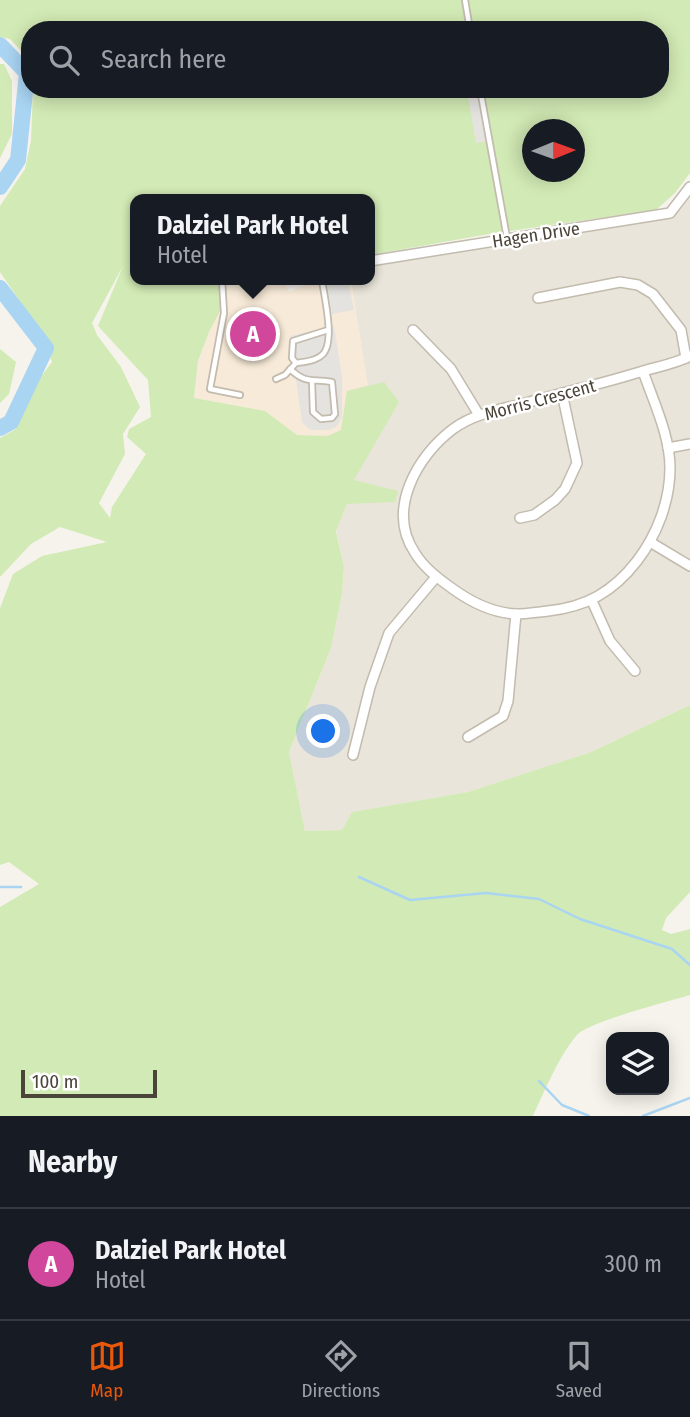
<!DOCTYPE html>
<html lang="en">
<head>
<meta charset="utf-8">
<style>
	body { margin:0; font-family:"Fira Sans Condensed",sans-serif; background:#242831; color:#f1f3f6 }
	.controls { position:absolute; right:21px; bottom:21px; display:grid; overflow:hidden; border-radius:14px; box-shadow:0 4px 18px #0003 }
	.controls button { width:63px; height:63px; display:grid; place-items:center; padding:0; border:0; border-bottom:2px solid #363941; background:#171b24; color:#f1f3f6; font:35px sans-serif }
	.compass { position:absolute; left:522px; top:119px; width:63px; height:63px; border-radius:50%; background:#171b24; box-shadow:0 4px 18px #0003; rotate:89deg }
	.scale { position:absolute; left:21px; bottom:18px; width:136px; box-sizing:border-box; padding-left:7px; border:4px solid #4b4439; border-top:0; font-size:19px; line-height:24px; white-space:nowrap; color:#4b4439; -webkit-text-stroke:5px #fff; paint-order:stroke }
	.you { position:absolute; left:324px; top:732px; width:24px; height:24px; margin:-18px; border:5px solid #fff; border-radius:50%; background:#1a73e8; box-shadow:0 0 0 10px #1a73e833 }
	.badge { display:grid; place-items:center; width:46px; height:46px; border-radius:50%; background:#ea580c; color:#fff; font-size:23px; font-weight:700 }
	.pin { position:absolute; translate:-50% -50%; border:4px solid #fff; box-shadow:0 2px 7px #0006 }
	.popup { position:absolute; left:130px; top:194px; width:245px; height:91px; box-sizing:border-box; display:grid; place-content:center; border-radius:14px; background:#171b24; filter:drop-shadow(0 2px 5px #0005); font-size:23px; white-space:nowrap; color:#9ea1a6 }
	.popup b { font-size:26px; color:#f1f3f6 }
	.popup::after { content:''; position:absolute; left:50%; top:100%; margin-left:-14px; border:14px solid transparent; border-top-color:#171b24 }
	.list { margin:0; padding:0; list-style:none }
	h2 { display:flex; justify-content:space-between; align-items:center; height:91px; margin:0; padding:0 28px; font-size:30px }
	h2 small { font-size:23px; font-weight:400; color:#9ea1a6 }
	.list li { display:grid; grid-template-columns:46px 1fr auto; gap:21px; align-items:center; box-sizing:border-box; height:112px; padding:0 28px; border-top:2px solid #363941 }
	.list b { display:block; font-size:26px; white-space:nowrap }
	.list p { margin:0; font-size:23px; white-space:nowrap; color:#9ea1a6 }
	.list em { font-size:23px; font-style:normal; color:#9ea1a6 }
	.icon { flex:none; width:38px; height:38px; fill:none; stroke:currentColor; stroke-width:2; stroke-linecap:round; stroke-linejoin:round }
	.map { position:relative; flex:none; width:690px; height:1116px; overflow:hidden }
	.search { position:absolute; background:#171b24; box-shadow:0 4px 18px #0003; left:21px; right:21px; top:21px; height:77px; display:flex; align-items:center; gap:18px; box-sizing:border-box; padding:0 24px; border-radius:28px; color:#9ea1a6; font-size:26px }
	.sheet { height:203px; background:#171b24 }
	nav { display:flex; justify-content:space-around; align-items:center; box-sizing:border-box; height:98px; border-top:2px solid #363941; background:#171b24; font-size:19px; color:#9ea1a6 }
	nav a { display:grid; justify-items:center; gap:4px }
	nav .on { color:#ea580c }
	.map>svg:first-child { display:block }
	.residential { fill:#eae5da }
	.commercial { fill:#f7ead8 }
	.green { fill:#d2eab5; fill-rule:evenodd }
	.parking { fill:#e5e3e0 }
	.lines { fill:none; stroke-linecap:round; stroke-linejoin:round }
	.stream { stroke:#a9d4f2; stroke-width:2.5 }
	.river { stroke:#a9d4f2; stroke-width:16 }
	.lane-casing { stroke:#c2bbae; stroke-width:8 }
	.street-casing { stroke:#c2bbae; stroke-width:12 }
	.lane { stroke:#fff; stroke-width:4.5 }
	.street { stroke:#fff; stroke-width:9 }
	.labels { text-anchor:middle; dominant-baseline:central; stroke-width:5; stroke-linejoin:round; paint-order:stroke }
	.street-label { font-size:18px; fill:#4b4439; stroke:#fff }
</style>
</head>
<body>
<div class="map">
<svg width="690" height="1116" viewBox="0 0 690 1116">
	<rect width="100%" height="100%" fill="#f6f3ec"/>
	<polygon class="residential" points="690,187 690,705 591,752 468,792 353,812 342,830 305,831 289,752 331,648 342,594 344,567 284,280 305,330 356,316 351,280 370,280 370,267 670,213"/>
	<polygon class="commercial" points="219,280 284,280 289,292 305,285 305,280 351,280 368,385 347,391 341,430 328,436 297,435 265,411 194,398 198,361 209,332 223,305 219,292"/>
	<g class="green">
		<path d="M 0,0 L 690,0 L 690,173 L 675,193 L 656,210 L 495,233 L 370,255 L 370,199 L 136,199 L 136,280 L 219,280 L 223,305 L 209,332 L 198,361 L 194,398 L 265,411 L 297,435 L 328,436 L 341,430 L 347,391 L 384,382 L 399,402 L 354,480 L 398,491 L 395,502 L 347,504 L 336,531 L 344,567 L 342,594 L 331,648 L 289,752 L 305,831 L 342,830 L 352,812 L 468,792 L 591,752 L 690,705 L 690,892 L 666,918 L 662,930 L 671,934 L 690,929 L 690,995 C 670,1001 588,1022 577,1035 C 560,1054 544,1092 533,1116 L 0,1116 L 0,907 L 39,884 L 9,862 L 0,865 L 0,608 L 13,574 L 42,556 L 107,542 L 60,527 L 31,544 L 0,577 L 0,438 L 16,429 L 34,386 L 52,362 L 40,331 L 0,272 L 0,206 L 25,169 L 31,141 L 33,89 L 660,89 L 660,30 L 30,30 L 30,60 L 10,39 L 0,37 ZM 532,130 L 574,130 L 574,172 L 532,172 ZM 123,266 L 98,326 L 148,380 L 151,417 L 129,429 L 127,437 L 146,454 L 112,507 L 110,518 L 99,503 L 125,454 L 123,434 L 140,407 L 121,367 L 97,335 L 92,323 Z"/>
		<polygon points="0,64 4,64 12,81 12,134 0,158"/>
		<polygon points="0,349 16,362 9,394 0,403"/>
	</g>
	<g class="parking">
		<polygon points="481,95 490,141 476,143 468,97"/>
		<polygon points="326,280 348,280 354,310 332,314"/>
		<polygon points="334,326 342,376 342,418 336,427 329,430 310,430 302,422 290,336"/>
	</g>
	<g class="lines">
		<g class="stream">
			<polyline points="359,877 410,900 486,893 539,899 580,919 672,949 690,965"/>
			<polyline points="0,887 21,887"/>
			<polyline points="539,1081 562,1105 589,1116"/>
			<polyline points="643,1116 690,1098"/>
		</g>
		<g class="river">
			<polyline points="0,45 27,73 18,160 0,187"/>
			<polyline points="0,288 46,348 11,422 0,428"/>
		</g>
		<defs>
			<g id="lane">
				<polyline points="465,0 470,30"/>
				<polyline points="480,89 507,238"/>
				<polyline points="222,280 224,313 210,389 240,395"/>
				<path d="M 322,280 C 324,296 336,343 322,355 C 316,361 304,362 296,363 L 292,358 L 293,341 L 328,330"/>
				<path d="M 290,369 C 307,385 312,378 332,382 L 335,414 L 332,418 L 321,419 L 313,412 L 312,381"/>
				<polyline points="276,379 285,375 296,363"/>
			</g>
			<g id="street">
				<polyline points="370,261 670,213 690,187"/>
				<polyline points="538,298 620,282 638,285 653,294 681,330 686,358"/>
				<polyline points="413,330 451,369 479,415"/>
				<path d="M 643,371 C 653,401 670,435 670,468 C 670,501 657,535 637,561 C 613,592 586,607 548,611 C 538,612 526,614 516,614 C 494,613 471,602 453,589 C 439,579 424,568 415,553 C 386,510 417,456 453,429 C 473,414 498,410 522,404 C 561,393 601,384 640,372 C 656,367 675,364 690,356"/>
				<polyline points="668,448 690,444"/>
				<polyline points="520,518 534,515 555,500 565,489 577,463 562,393"/>
				<polyline points="650,542 690,566"/>
				<polyline points="592,601 610,641 635,671"/>
				<polyline points="468,737 503,716 508,701 516,614"/>
				<polyline points="353,755 370,687 389,633 436,577"/>
			</g>
		</defs>
		<use href="#lane" class="lane-casing"/>
		<use href="#street" class="street-casing"/>
		<use href="#lane" class="lane"/>
		<use href="#street" class="street"/>
	</g>
	<g class="labels">
		<g class="street-label">
			<text transform="translate(536 235) rotate(-9)">Hagen Drive</text>
			<text transform="translate(540 400) rotate(-15)">Morris Crescent</text>
		</g>
	</g>
</svg>
<div class="controls">
<button><svg class="icon" aria-label="layers" viewBox="0 0 24 24"><path d="M12 4l9 5-9 5-9-5zM3 14l9 5 9-5"/></svg></button>
</div>
<svg class="compass" viewBox="-18 -18 36 36"><path d="M0-13l5 13h-10z" fill="#e53935"/><path d="M0 13l5-13h-10z" fill="#9ea1a6"/></svg>
<div class="scale">100 m</div>
<div class="you"></div>
<div class="pin badge" style="left:253px;top:334px;background:#d1479c">A</div>
<div class="popup"><b>Dalziel Park Hotel</b>Hotel</div>
<div class="search"><svg class="icon" aria-label="search" viewBox="0 0 24 24"><circle cx="10" cy="10" r="6"/><path d="M15 15l6 6"/></svg>Search here</div>
</div>
<section class="sheet">
<h2>Nearby<small></small></h2>
<ul class="list">
<li><span class="badge" style="background:#d1479c">A</span><div><b>Dalziel Park Hotel</b><p>Hotel</p></div><em>300 m</em></li>
</ul>
</section>
<nav>
<a class="on"><svg class="icon" aria-label="map" viewBox="0 0 24 24"><path d="M3 6l6-2 6 2 6-2v14l-6 2-6-2-6 2zM9 4v14M15 6v14"/></svg>Map</a>
<a><svg class="icon" aria-label="directions" viewBox="0 0 24 24"><path d="M12 3l9 9-9 9-9-9zM9 14v-3h6M13 9l2 2-2 2"/></svg>Directions</a>
<a><svg class="icon" aria-label="saved" viewBox="0 0 24 24"><path d="M7 4h10v16l-5-4-5 4z"/></svg>Saved</a>
</nav>
</body>
</html>
